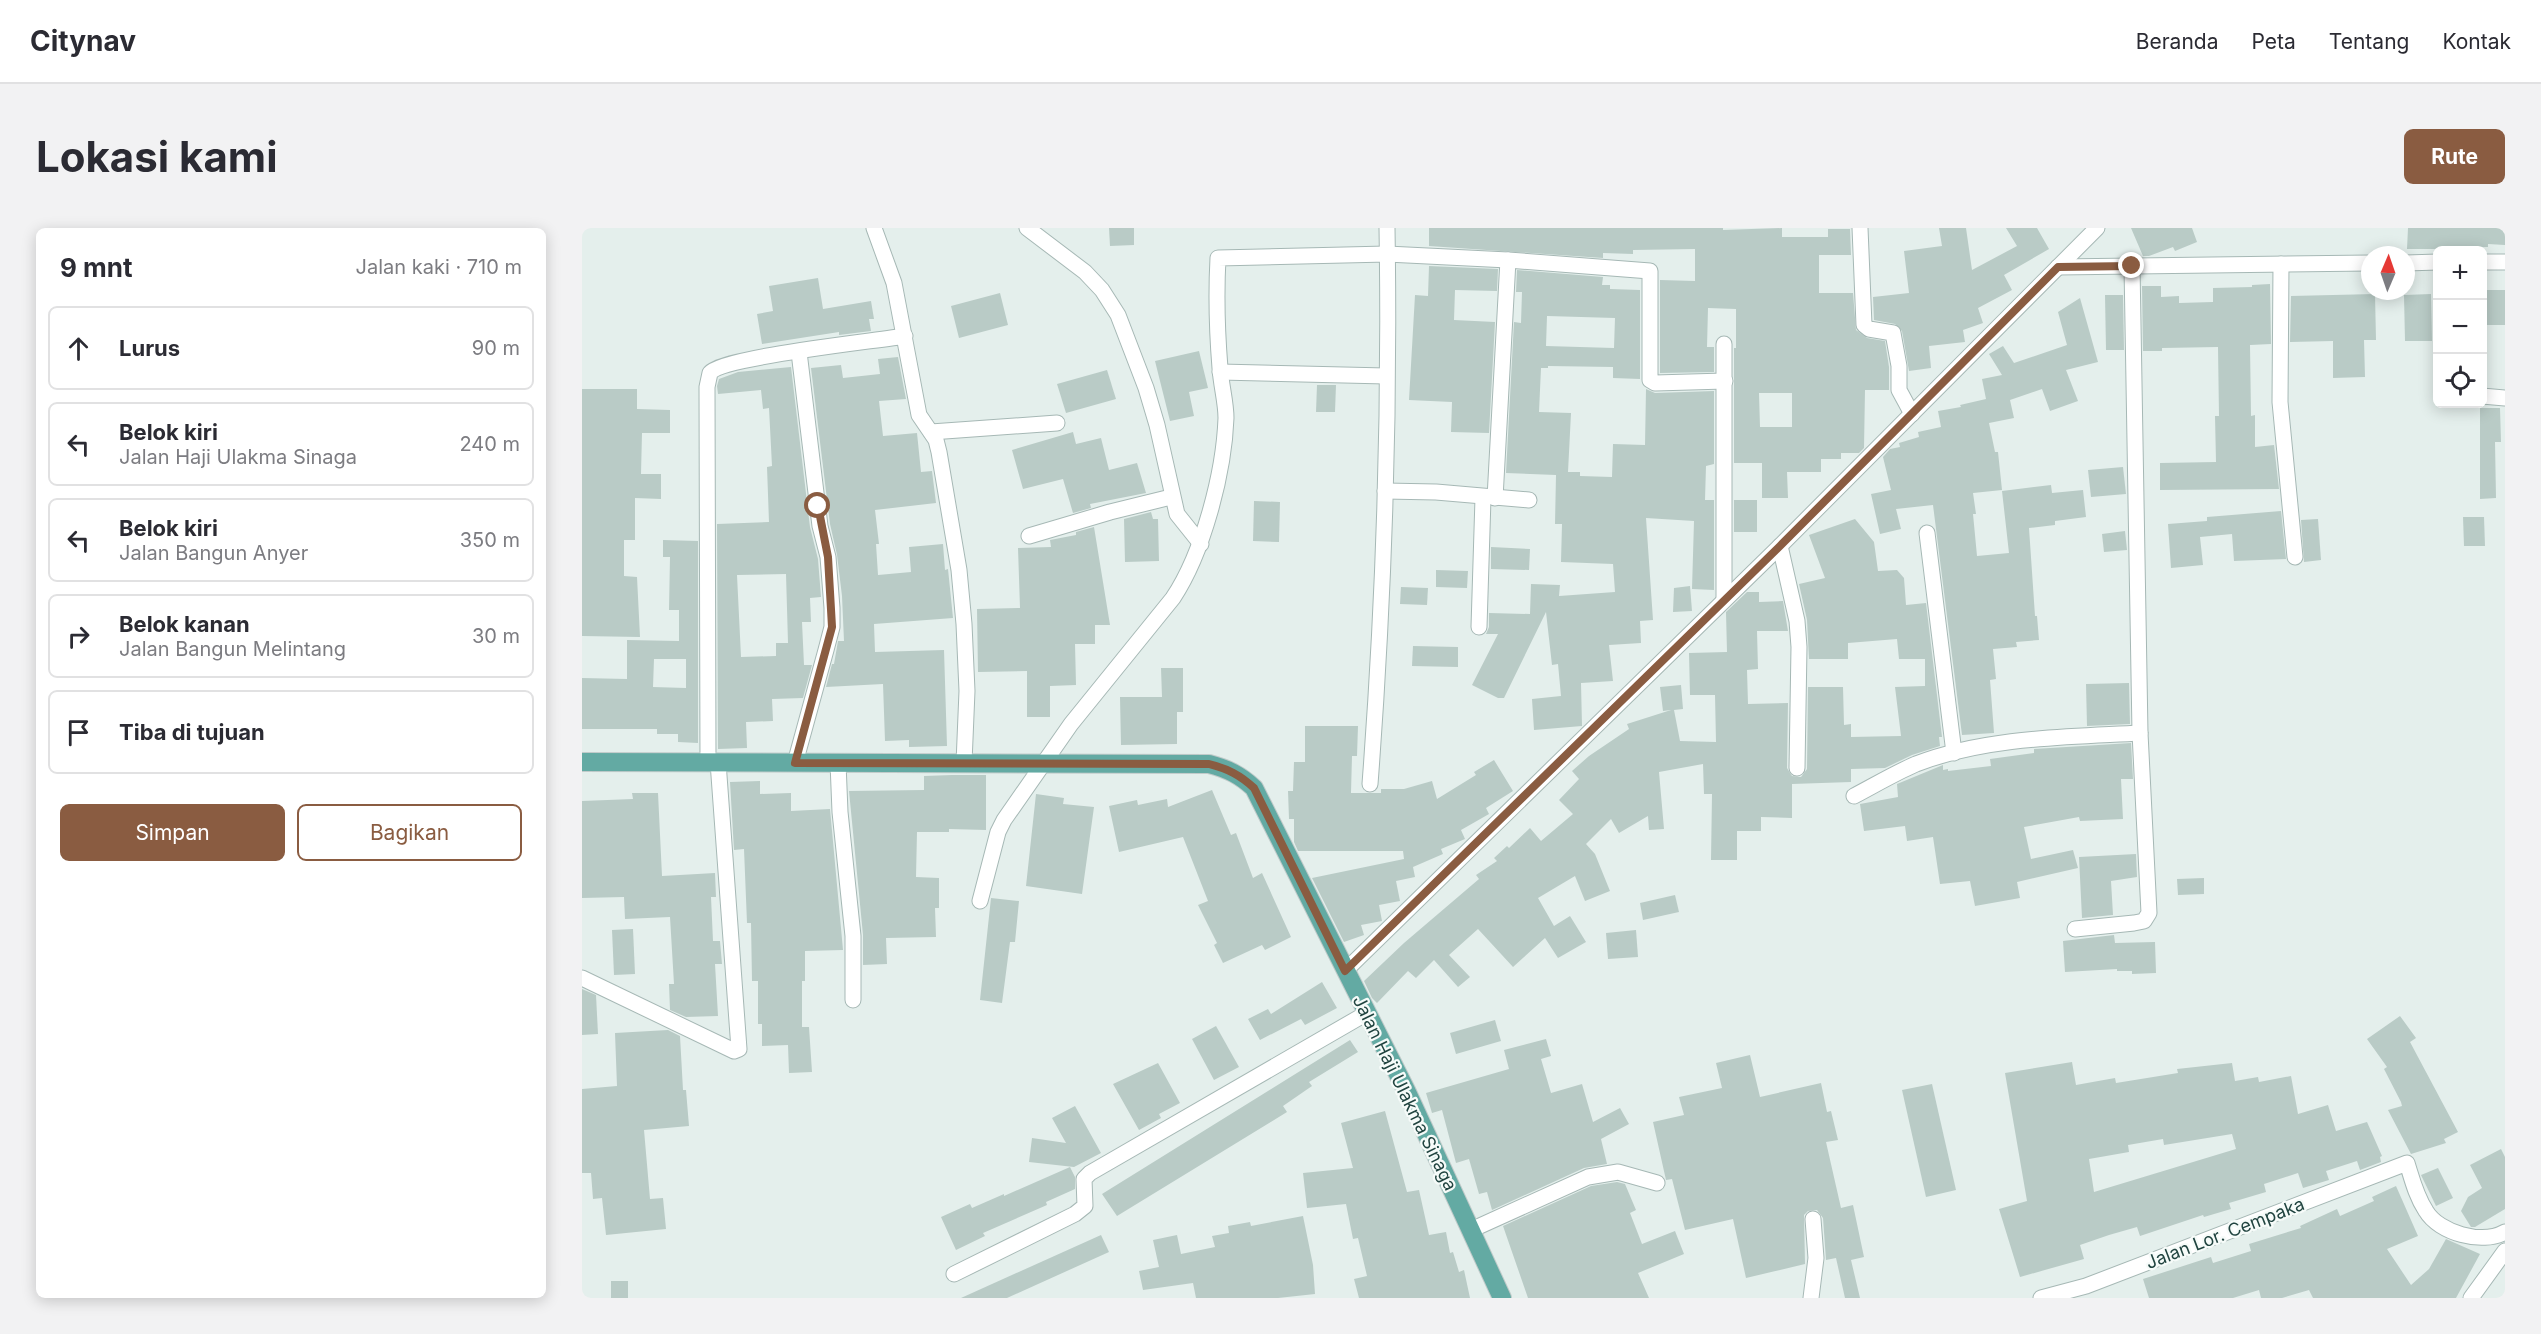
<!DOCTYPE html>
<html lang="id">
<head>
<meta charset="utf-8">
<style>
	body { margin:0; font-family:Inter,sans-serif; background:#f2f2f3; color:#2b2b33 }
	.controls { position:absolute; right:18px; top:18px; display:grid; overflow:hidden; border-radius:9px; box-shadow:0 3px 15px #0003 }
	.controls button { width:54px; height:54px; display:grid; place-items:center; padding:0; border:0; border-bottom:2px solid #e1e1e2; background:#fff; color:#2b2b33; font:30px sans-serif }
	.compass { position:absolute; left:1779px; top:18px; width:54px; height:54px; border-radius:50%; background:#fff; box-shadow:0 3px 15px #0003; rotate:2deg }
	.stop { position:absolute; width:18px; height:18px; margin:-14px; border:4px solid #8a5c41; border-radius:50%; background:#fff }
	.stop.end { background:#8a5c41; border-color:#fff; box-shadow:0 2px 6px #0008 }
	.list { margin:0; padding:0; list-style:none }
	h2 { display:flex; justify-content:space-between; align-items:center; height:78px; margin:0; padding:0 24px; font-size:26px }
	h2 small { font-size:20px; font-weight:400; color:#7c7c81 }
	.list li { display:grid; grid-template-columns:39px 1fr auto; gap:18px; align-items:center; box-sizing:border-box; height:84px; margin:0 12px 12px; padding:0 12px; border:2px solid #e1e1e2; border-radius:9px }
	.list b { display:block; font-size:22px; white-space:nowrap }
	.list p { margin:0; font-size:20px; white-space:nowrap; color:#7c7c81 }
	.list em { font-size:20px; font-style:normal; color:#7c7c81 }
	.actions { display:flex; gap:12px; padding:18px 24px }
	.actions a { flex:1; padding:14px 0; border:2px solid #8a5c41; border-radius:9px; text-align:center; font-size:21px; color:#8a5c41 }
	.actions .main { background:#8a5c41; color:#fff }
	.icon { flex:none; width:33px; height:33px; fill:none; stroke:currentColor; stroke-width:2; stroke-linecap:round; stroke-linejoin:round }
	.map { position:relative; flex:none; width:1923px; height:1070px; overflow:hidden; border-radius:9px }
	header { display:flex; align-items:center; gap:36px; box-sizing:border-box; height:84px; padding:0 30px; background:#fff; border-bottom:2px solid #e1e1e2 }
	header strong { font-size:28px }
	nav { display:flex; gap:33px; margin-inline-start:auto; font-size:21px }
	.intro { display:flex; align-items:center; justify-content:space-between; box-sizing:border-box; height:144px; padding:0 36px }
	h1 { margin:0; font-size:42px }
	.button { padding:15px 27px; border-radius:9px; background:#8a5c41; color:#fff; font-size:21px; font-weight:700 }
	main { display:flex; gap:36px; padding:0 36px }
	aside { flex:1; background:#fff; border-radius:9px; box-shadow:0 3px 15px #0003 }
	.map>svg:first-child { display:block }
	.building { fill:#b9cbc6; fill-rule:evenodd }
	.lines { fill:none; stroke-linecap:round; stroke-linejoin:round }
	.minor-casing { stroke:#a6b8b5; stroke-width:17 }
	.primary-casing { stroke:#c1cbca; stroke-width:20 }
	.minor { stroke:#fff; stroke-width:15 }
	.primary { stroke:#63aaa3; stroke-width:18 }
	.route { stroke:#8a5c41; stroke-width:8 }
	.labels { text-anchor:middle; dominant-baseline:central; stroke-width:4.5; stroke-linejoin:round; paint-order:stroke }
	.street-label { font-size:18px; fill:#214440; stroke:#f6fbf9 }
</style>
</head>
<body>
<header>
<strong>Citynav</strong>
<nav><a>Beranda</a><a>Peta</a><a>Tentang</a><a>Kontak</a></nav>
</header>
<div class="intro"><h1>Lokasi kami</h1><a class="button">Rute</a></div>
<main>
<aside>
<h2>9 mnt<small>Jalan kaki · 710 m</small></h2>
<ul class="list">
<li><svg class="icon" aria-label="ahead" viewBox="0 0 24 24"><path d="M12 20V5M6 11l6-6 6 6"/></svg><div><b>Lurus</b></div><em>90 m</em></li>
<li><svg class="icon" aria-label="left" viewBox="0 0 24 24"><path d="M17 20v-9H6M10 6l-5 5 5 5"/></svg><div><b>Belok kiri</b><p>Jalan Haji Ulakma Sinaga</p></div><em>240 m</em></li>
<li><svg class="icon" aria-label="left" viewBox="0 0 24 24"><path d="M17 20v-9H6M10 6l-5 5 5 5"/></svg><div><b>Belok kiri</b><p>Jalan Bangun Anyer</p></div><em>350 m</em></li>
<li><svg class="icon" aria-label="right" viewBox="0 0 24 24"><path d="M7 20v-9h11M14 6l5 5-5 5"/></svg><div><b>Belok kanan</b><p>Jalan Bangun Melintang</p></div><em>30 m</em></li>
<li><svg class="icon" aria-label="arrive" viewBox="0 0 24 24"><path d="M6 21V4h12l-3 4 3 4H6"/></svg><div><b>Tiba di tujuan</b></div></li>
</ul>
<div class="actions"><a class="main">Simpan</a><a>Bagikan</a></div>
</aside>
<div class="map">
<svg width="1923" height="1070" viewBox="0 0 1923 1070">
	<rect width="100%" height="100%" fill="#e4efec"/>
	<g class="building">
		<polygon points="527,0 552,0 552,17 528,18"/>
		<path d="M 847,0 L 1141,0 L 1141,2 L 1200,0 L 1200,9 L 1246,9 L 1246,1 L 1268,1 L 1269,27 L 1237,27 L 1237,65 L 1271,65 L 1274,102 L 1285,110 L 1303,113 L 1307,139 L 1307,162 L 1283,162 L 1282,220 L 1277,225 L 1259,225 L 1259,231 L 1239,231 L 1239,244 L 1205,244 L 1206,270 L 1180,270 L 1180,235 L 1152,235 L 1152,120 L 1154,120 L 1154,81 L 1126,80 L 1125,119 L 1132,119 L 1132,144 L 1078,145 L 1078,52 L 1113,53 L 1113,21 L 1051,22 L 1051,26 L 1021,25 L 1021,30 L 847,18 ZM 1177,165 L 1210,165 L 1210,199 L 1178,199 Z"/>
		<polygon points="1357,0 1384,0 1390,42 1435,18 1424,0 1455,0 1467,21 1422,47 1430,62 1396,80 1401,95 1381,102 1383,114 1347,118 1349,140 1327,143 1320,103 1313,96 1292,92 1291,69 1327,65 1322,23 1360,18"/>
		<polygon points="1549,0 1610,0 1615,14 1593,23 1591,19 1567,28 1561,28"/>
		<polygon points="1826,0 1923,0 1923,17 1906,16 1906,19 1885,19 1885,21 1825,21"/>
		<polygon points="847,38 916,41 915,63 873,62 872,92 913,94 907,205 869,204 870,174 827,172 833,67 846,68"/>
		<path d="M 935,42 L 1021,49 L 1020,57 L 1028,57 L 1028,61 L 1058,62 L 1058,151 L 1031,150 L 1031,139 L 966,138 L 966,140 L 959,140 L 957,184 L 989,185 L 986,244 L 998,244 L 998,248 L 1030,249 L 1031,216 L 1063,217 L 1064,161 L 1073,165 L 1132,163 L 1132,236 L 1124,238 L 1123,272 L 1132,272 L 1132,362 L 1110,361 L 1112,293 L 1064,290 L 1071,392 L 1058,393 L 1059,415 L 1027,417 L 1031,453 L 999,455 L 1000,498 L 952,502 L 950,471 L 979,468 L 976,436 L 970,437 L 964,384 L 922,470 L 916,470 L 890,457 L 916,406 L 904,406 L 907,399 L 907,385 L 948,386 L 949,356 L 978,357 L 977,368 L 1033,364 L 1031,336 L 979,334 L 980,296 L 973,296 L 974,247 L 924,245 L 932,94 L 939,95 L 940,64 L 934,64 ZM 965,88 L 1033,90 L 1032,120 L 964,118 Z"/>
		<polygon points="236,50 241,81 289,73 292,91 287,91 289,103 257,107 257,104 180,116 175,86 191,83 187,58"/>
		<polygon points="1688,56 1689,116 1668,117 1669,188 1673,187 1673,219 1692,217 1697,261 1578,262 1578,235 1634,234 1633,188 1637,188 1636,119 1580,120 1580,123 1561,123 1560,58 1579,58 1579,69 1597,68 1597,75 1631,74 1631,60 1670,59 1670,57"/>
		<rect x="1900" y="62" width="23" height="35"/>
		<polygon points="418,65 426,97 377,110 369,78"/>
		<polygon points="1793,66 1794,112 1782,112 1783,149 1751,150 1751,113 1708,114 1709,68"/>
		<polygon points="1849,66 1850,113 1823,113 1822,67"/>
		<polygon points="1523,67 1541,67 1542,122 1524,122"/>
		<polygon points="1498,70 1516,134 1484,142 1496,173 1468,183 1460,161 1428,172 1432,190 1407,195 1413,224 1416,224 1420,262 1391,265 1394,286 1391,286 1395,328 1427,325 1420,263 1469,257 1470,265 1501,262 1504,289 1473,293 1473,297 1447,300 1453,388 1455,388 1457,412 1434,414 1435,419 1411,421 1414,451 1408,452 1412,505 1380,507 1351,277 1314,281 1319,301 1298,306 1289,266 1309,262 1301,229 1308,221 1318,219 1317,215 1337,209 1336,204 1359,199 1356,183 1379,179 1378,177 1404,171 1400,151 1420,147 1407,126 1421,118 1432,135 1485,117 1476,84"/>
		<polygon points="617,123 626,160 607,164 612,188 588,193 573,133"/>
		<polygon points="316,129 324,171 297,173 301,208 335,205 339,244 350,243 354,275 293,282 297,316 294,316 296,347 329,344 327,319 361,316 363,342 366,341 371,390 292,396 293,424 362,422 365,518 327,519 327,512 303,513 301,456 244,459 250,436 252,436 256,413 262,413 260,368 255,327 248,296 229,140 259,137 261,150 298,146 296,131"/>
		<path d="M 209,139 L 228,299 L 236,331 L 239,369 L 228,370 L 229,394 L 220,394 L 222,437 L 230,437 L 221,470 L 190,471 L 191,493 L 164,494 L 165,520 L 136,521 L 135,296 L 187,294 L 185,239 L 190,238 L 187,180 L 181,181 L 179,162 L 136,166 L 135,158 L 137,151 L 156,144 ZM 204,346 L 206,415 L 194,415 L 194,428 L 159,429 L 155,347 Z"/>
		<polygon points="525,142 534,171 484,185 475,156"/>
		<polygon points="735,157 754,157 753,184 734,184"/>
		<polygon points="0,161 55,161 55,181 88,182 88,205 60,205 59,246 79,246 79,271 53,270 53,312 42,312 42,348 55,349 58,409 0,408"/>
		<polygon points="1898,180 1918,180 1919,214 1913,214 1914,270 1898,271"/>
		<polygon points="491,204 494,216 519,210 527,242 555,235 564,265 508,276 509,280 491,285 481,251 441,261 430,222"/>
		<polygon points="1541,239 1544,266 1509,269 1506,242"/>
		<rect x="1152" y="272" width="23" height="32"/>
		<polygon points="672,273 698,274 697,314 671,313"/>
		<polygon points="1699,283 1704,331 1652,333 1650,306 1618,309 1621,337 1589,340 1586,296 1625,293 1625,289"/>
		<polygon points="569,284 571,291 576,291 577,333 543,334 542,291"/>
		<polygon points="1881,289 1902,289 1903,318 1882,318"/>
		<polygon points="1273,291 1292,314 1296,343 1315,342 1322,350 1324,377 1344,375 1360,509 1357,509 1358,518 1330,527 1303,540 1269,541 1269,554 1210,556 1210,590 1179,589 1179,603 1155,603 1155,632 1129,632 1130,566 1122,566 1121,536 1077,544 1082,601 1067,602 1066,588 1037,605 1029,591 1004,616 1013,626 1028,663 1003,673 993,648 956,670 972,698 988,688 1004,714 976,730 963,710 931,739 896,701 867,727 888,749 876,759 852,732 834,750 826,743 795,775 790,770 782,753 822,715 897,651 894,647 915,633 912,630 925,618 927,620 948,600 959,613 991,586 977,572 997,551 990,543 1007,528 1047,501 1045,496 1089,482 1081,483 1078,459 1099,457 1101,481 1092,482 1098,513 1134,514 1133,467 1108,467 1107,425 1145,424 1144,384 1165,364 1177,364 1177,374 1201,373 1206,403 1175,403 1176,441 1165,442 1166,476 1206,475 1205,540 1210,548 1219,549 1225,541 1226,459 1261,459 1262,497 1269,496 1269,509 1319,508 1313,459 1343,458 1343,431 1317,431 1315,411 1266,415 1266,431 1227,431 1225,392 1217,356 1243,350 1227,307"/>
		<polygon points="1736,291 1739,332 1722,334 1719,292"/>
		<polygon points="512,299 528,397 513,397 513,416 493,416 494,457 468,458 468,489 445,489 445,443 396,444 395,381 438,380 436,320 469,319 468,312 494,307 494,304"/>
		<polygon points="1543,303 1545,322 1522,324 1520,306"/>
		<path d="M 81,312 L 116,313 L 116,515 L 96,514 L 96,506 L 75,506 L 75,501 L 0,501 L 0,450 L 45,451 L 45,412 L 97,413 L 97,382 L 87,382 L 88,329 L 81,329 ZM 72,431 L 104,431 L 104,460 L 71,459 Z"/>
		<polygon points="909,319 948,321 947,342 909,341"/>
		<polygon points="854,342 886,343 885,360 854,359"/>
		<polygon points="1108,358 1110,383 1091,384 1092,360"/>
		<polygon points="819,359 846,360 845,377 818,376"/>
		<polygon points="831,418 876,419 876,439 830,438"/>
		<polygon points="579,440 601,440 601,484 595,484 595,516 539,517 538,469 580,469"/>
		<polygon points="1547,455 1548,496 1505,498 1504,456"/>
		<polygon points="723,498 776,498 775,528 770,528 769,565 799,565 799,561 822,561 850,553 855,571 894,547 892,544 912,532 931,563 904,580 907,586 879,602 883,611 859,621 861,626 831,639 833,649 814,653 818,673 797,677 800,693 779,697 782,707 762,714 730,650 822,631 821,623 716,623 712,614 712,591 707,591 706,563 711,563 712,534 723,534"/>
		<polygon points="1549,515 1551,551 1539,551 1541,591 1498,593 1497,589 1442,599 1449,631 1491,622 1496,640 1435,654 1438,670 1393,678 1388,653 1358,656 1351,609 1325,613 1323,598 1282,603 1278,576 1316,569 1315,556 1361,537 1361,542 1366,541 1366,543 1409,538 1408,531 1452,525 1452,521"/>
		<polygon points="370,547 404,547 404,602 367,601 367,604 335,604 334,649 357,650 357,680 353,680 354,709 304,710 305,736 281,737 281,707 267,563 342,562 342,548"/>
		<polygon points="178,553 178,566 209,565 209,583 248,581 261,722 223,723 223,753 220,753 220,799 227,799 230,844 207,845 206,817 180,818 180,796 176,796 176,753 170,753 169,695 165,695 162,621 152,622 148,554"/>
		<polygon points="630,562 649,607 654,605 671,650 680,645 709,709 683,722 680,717 641,735 632,717 635,715 616,677 626,673 601,609 537,624 527,578 555,572 556,577 585,571 586,579"/>
		<polygon points="50,565 76,565 80,648 133,645 134,669 129,669 131,713 138,713 140,736 133,736 136,788 104,789 88,782 87,756 92,756 88,689 43,691 42,669 0,670 0,573 51,571"/>
		<polygon points="454,566 482,570 481,576 512,579 500,666 444,658"/>
		<polygon points="1554,626 1555,649 1529,653 1531,687 1500,690 1497,629"/>
		<polygon points="1622,650 1622,666 1596,667 1595,651"/>
		<polygon points="1093,667 1097,684 1061,692 1058,675"/>
		<polygon points="409,670 437,673 433,714 428,714 420,775 398,772"/>
		<polygon points="51,701 53,746 32,747 30,702"/>
		<polygon points="1054,702 1056,729 1026,731 1024,705"/>
		<polygon points="1532,707 1533,715 1573,714 1574,745 1550,746 1550,743 1535,743 1535,741 1483,744 1481,713"/>
		<polygon points="740,754 755,780 723,797 719,791 678,812 666,791 686,781 689,786"/>
		<polygon points="0,761 14,767 16,806 0,807"/>
		<polygon points="1818,788 1834,810 1828,814 1876,904 1862,911 1864,915 1829,926 1806,882 1820,878 1819,874 1802,841 1805,839 1785,811"/>
		<polygon points="913,792 919,813 874,826 868,805"/>
		<polygon points="634,798 657,839 632,852 610,811"/>
		<polygon points="86,802 98,808 101,862 104,862 107,898 62,902 68,971 81,970 84,1001 24,1007 20,970 11,971 9,945 0,945 0,861 35,858 33,805"/>
		<polygon points="964,811 969,828 959,831 969,865 1000,856 1011,894 1038,880 1047,896 1019,911 1025,936 1002,940 910,982 905,964 897,966 887,931 874,935 860,882 850,885 844,865 927,841 922,822"/>
		<polygon points="768,812 776,824 727,854 730,858 701,878 705,884 535,988 520,966"/>
		<polygon points="1168,827 1178,869 1239,855 1245,884 1249,883 1256,912 1244,914 1259,980 1271,977 1282,1029 1269,1032 1278,1070 1263,1070 1254,1030 1244,1032 1241,990 1235,982 1226,983 1222,987 1223,1036 1164,1050 1151,991 1103,1002 1090,951 1084,952 1071,894 1102,887 1097,869 1140,860 1134,835"/>
		<path d="M 1490,834 L 1494,857 L 1533,850 L 1534,855 L 1596,845 L 1595,841 L 1650,835 L 1653,853 L 1676,849 L 1677,854 L 1709,848 L 1716,886 L 1746,877 L 1754,903 L 1785,894 L 1800,928 L 1798,929 L 1799,934 L 1778,942 L 1775,933 L 1744,943 L 1747,952 L 1721,960 L 1716,945 L 1682,956 L 1684,964 L 1647,975 L 1649,981 L 1622,989 L 1621,987 L 1558,1008 L 1555,999 L 1527,1007 L 1498,1017 L 1502,1031 L 1438,1049 L 1417,981 L 1445,973 L 1423,845 ZM 1650,906 L 1654,921 L 1512,964 L 1507,931 L 1547,924 L 1546,917 L 1581,911 L 1582,917 Z"/>
		<polygon points="576,835 598,875 577,886 579,890 557,902 531,856"/>
		<polygon points="1350,856 1374,962 1344,969 1320,862"/>
		<polygon points="493,878 519,925 492,939 447,934 450,910 484,915 470,890"/>
		<polygon points="803,883 825,964 837,962 847,1007 864,1004 868,1025 871,1024 877,1044 882,1042 888,1070 777,1070 772,1051 785,1048 776,1010 771,1011 764,976 725,980 721,945 771,940 759,895"/>
		<polygon points="1919,921 1923,929 1923,981 1893,999 1889,999 1879,983 1886,969 1900,960 1888,937"/>
		<polygon points="488,939 493,949 493,961 464,974 465,977 401,1005 403,1008 374,1022 359,989 388,976 390,980 422,966 422,968"/>
		<polygon points="1856,940 1871,970 1854,978 1839,947"/>
		<polygon points="1035,954 1043,956 1054,982 1048,985 1060,1016 1093,1003 1102,1026 1056,1045 1067,1070 946,1070 921,998 1009,958"/>
		<polygon points="1814,958 1836,1008 1805,1021 1829,1057 1847,1041 1864,1011 1898,1026 1874,1070 1731,1070 1727,1062 1700,1070 1679,1070 1677,1062 1651,1070 1567,1070 1561,1051 1629,1029 1631,1035 1669,1023 1667,1016 1719,1000 1718,998 1755,981 1758,988 1792,973 1790,969"/>
		<polygon points="721,988 731,1037 733,1066 696,1070 614,1070 611,1055 561,1062 557,1043 577,1039 571,1012 595,1007 599,1026 633,1019 630,1008 647,1005 646,998 668,994 669,998"/>
		<polygon points="519,1007 527,1024 425,1070 379,1070"/>
		<rect x="29" y="1053" width="17" height="17"/>
	</g>
	<g class="lines">
		<defs>
			<g id="minor">
				<polyline points="292,0 312,55 337,187 354,212 357,224 377,342 382,396 385,463 382,535"/>
				<polyline points="445,0 503,44 520,62 536,87 564,160 575,197 595,286 619,316"/>
				<polyline points="1278,0 1282,97 1287,101 1311,105 1317,138 1317,162 1330,186"/>
				<polyline points="1900,34 1923,34"/>
				<polyline points="1824,35 1856,34"/>
				<polyline points="1699,36 1698,174 1713,329"/>
				<polyline points="1476,39 1788,35"/>
				<polyline points="1142,116 1142,370"/>
				<polyline points="638,144 804,148"/>
				<polyline points="1900,168 1923,170"/>
				<polyline points="349,204 475,195"/>
				<polyline points="803,263 854,264 947,272"/>
				<polyline points="913,270 926,32"/>
				<polyline points="1345,305 1372,525"/>
				<polyline points="447,308 528,284 589,269"/>
				<polyline points="1198,318 1215,393 1217,419 1215,540"/>
				<polyline points="897,399 901,270"/>
				<path d="M 126,534 L 125,159 L 128,145 C 140,129 294,113 323,108"/>
				<polyline points="213,535 244,422 250,399 250,380 246,329 238,298 217,124"/>
				<polyline points="256,535 258,584 271,708 271,772"/>
				<path d="M 788,556 C 802,371 808,185 805,0"/>
				<path d="M 1272,568 C 1293,557 1313,545 1334,536 C 1404,509 1485,509 1558,505"/>
				<path d="M 398,673 L 416,604 L 422,592 L 489,496 L 591,370 C 621,325 642,245 644,190 C 644,174 639,157 638,140 C 635,103 634,67 636,30 L 805,26 L 926,32 L 1068,43 L 1068,152 L 1073,155 L 1143,153"/>
				<polyline points="1493,701 1552,695 1562,693 1567,685 1558,505 1550,38"/>
				<polyline points="763,743 1198,318 1515,0"/>
				<polyline points="0,750 152,823 157,821 136,534"/>
				<polyline points="889,1002 1006,949 1036,944 1075,955"/>
				<polyline points="372,1046 493,986 503,978 502,951 508,945 785,785"/>
				<polyline points="1229,1070 1234,1030 1231,991"/>
				<path d="M 1459,1070 L 1504,1058 L 1825,935 C 1830,951 1834,968 1844,983 C 1857,1005 1900,1017 1923,1004"/>
				<polyline points="1889,1070 1923,1023"/>
			</g>
			<path id="primary" d="M 0,534 L 627,536 C 646,541 658,547 672,560 L 824,862 L 920,1070"/>
		</defs>
		<use href="#minor" class="minor-casing"/>
		<use href="#primary" class="primary-casing"/>
		<use href="#minor" class="minor"/>
		<use href="#primary" class="primary"/>
	</g>
	<g class="lines">
		<path class="route" d="M 236,278 L 246,329 L 250,399 L 213,535 L 627,536 C 646,541 658,547 672,560 L 763,743 L 1198,318 L 1476,39 L 1550,38"/>
	</g>
	<g class="labels">
		<g class="street-label">
			<text transform="translate(823 865) rotate(64)">Jalan Haji Ulakma Sinaga</text>
			<text transform="translate(1643 1005) rotate(-21)">Jalan Lor. Cempaka</text>
		</g>
	</g>
</svg>
<div class="controls">
<button>+</button>
<button>−</button>
<button><svg class="icon" aria-label="locate" viewBox="0 0 24 24"><circle cx="12" cy="12" r="6"/><path d="M12 2v4M12 18v4M2 12h4M18 12h4"/></svg></button>
</div>
<svg class="compass" viewBox="-18 -18 36 36"><path d="M0-13l5 13h-10z" fill="#e53935"/><path d="M0 13l5-13h-10z" fill="#7c7c81"/></svg>
<div class="stop" style="left:236px;top:278px"></div>
<div class="stop end" style="left:1550px;top:38px"></div>
</div>
</main>
</body>
</html>
